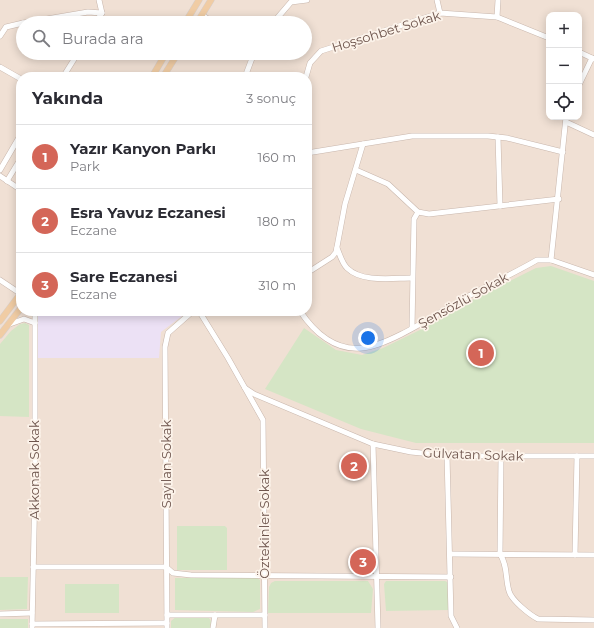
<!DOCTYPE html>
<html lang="tr">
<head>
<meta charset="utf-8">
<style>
	body { margin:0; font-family:Montserrat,sans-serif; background:#f7f7f7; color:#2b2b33 }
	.controls { position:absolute; right:12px; top:12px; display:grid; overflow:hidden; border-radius:8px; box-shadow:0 2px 10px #0003 }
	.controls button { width:36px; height:36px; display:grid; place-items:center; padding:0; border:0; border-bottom:1px solid #e1e1e2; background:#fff; color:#2b2b33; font:20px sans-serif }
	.you { position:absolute; left:368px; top:338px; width:14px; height:14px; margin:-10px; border:3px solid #fff; border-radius:50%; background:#1a73e8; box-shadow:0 0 0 6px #1a73e833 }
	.badge { display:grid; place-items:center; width:26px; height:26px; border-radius:50%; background:#d46658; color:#fff; font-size:13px; font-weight:700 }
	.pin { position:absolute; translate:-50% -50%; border:2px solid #fff; box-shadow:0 1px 4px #0006 }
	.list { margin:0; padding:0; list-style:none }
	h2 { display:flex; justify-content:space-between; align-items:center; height:52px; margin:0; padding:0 16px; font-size:17px }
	h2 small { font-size:13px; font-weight:400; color:#7c7c81 }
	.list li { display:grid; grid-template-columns:26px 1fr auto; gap:12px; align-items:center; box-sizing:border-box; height:64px; padding:0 16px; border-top:1px solid #e1e1e2 }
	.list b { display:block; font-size:15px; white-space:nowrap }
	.list p { margin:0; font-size:13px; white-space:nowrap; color:#7c7c81 }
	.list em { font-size:13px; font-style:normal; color:#7c7c81 }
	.icon { flex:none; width:22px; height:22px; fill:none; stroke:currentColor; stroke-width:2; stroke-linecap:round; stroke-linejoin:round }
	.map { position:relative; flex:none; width:594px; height:628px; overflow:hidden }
	.search { position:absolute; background:#fff; box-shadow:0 2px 10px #0003; left:16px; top:16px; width:296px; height:44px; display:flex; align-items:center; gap:10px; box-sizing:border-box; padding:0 14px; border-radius:22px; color:#7c7c81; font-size:15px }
	.panel { position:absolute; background:#fff; box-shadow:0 2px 10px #0003; left:16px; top:72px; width:296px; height:244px; border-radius:16px }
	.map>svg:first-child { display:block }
	.residential { fill:#f0e0d4; fill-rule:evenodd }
	.education { fill:#ece1f5 }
	.green { fill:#d5e5c5 }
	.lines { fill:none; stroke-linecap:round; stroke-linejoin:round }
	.minor-casing { stroke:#c8b6ac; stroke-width:6 }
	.major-casing { stroke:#d6cfcd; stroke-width:7 }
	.minor { stroke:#fff; stroke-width:5 }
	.major { stroke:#f0cca4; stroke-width:6 }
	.labels { text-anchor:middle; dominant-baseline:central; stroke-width:3.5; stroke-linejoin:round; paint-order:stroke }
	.street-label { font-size:13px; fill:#6e554d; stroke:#fcf3ea }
</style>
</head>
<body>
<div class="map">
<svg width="594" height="628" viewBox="0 0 594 628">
	<rect width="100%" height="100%" fill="#f9efe4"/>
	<path class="residential" d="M 0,0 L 594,0 L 594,628 L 0,628 ZM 549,15 L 579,15 L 579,117 L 549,117 ZM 23,23 L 305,23 L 305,53 L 23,53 ZM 21,77 L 307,77 L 307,311 L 21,311 Z"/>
	<polygon class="education" points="38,311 186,311 186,313 161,332 159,358 37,358"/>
	<g class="green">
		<polygon points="551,266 594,281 594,443 416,443 361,429 265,389 304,328 336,350 362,355 383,348 426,327 476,298 536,268"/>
		<polygon points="25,323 29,325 29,417 0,416 0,344 11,331 20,324"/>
		<polygon points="177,526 225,526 227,528 227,570 177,570"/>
		<polygon points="0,577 28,577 27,609 0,610"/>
		<polygon points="256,577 260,580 260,609 253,612 175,610 175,578"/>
		<polygon points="275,581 368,581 373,589 371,613 268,613 269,587 271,583"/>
		<polygon points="386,581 445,581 449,583 450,610 386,611 384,584"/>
		<rect x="65" y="584" width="54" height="29"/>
		<polygon points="176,617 209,618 211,621 210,628 171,628 171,621"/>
		<rect x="0" y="619" width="28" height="9"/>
	</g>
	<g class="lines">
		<defs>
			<g id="minor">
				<polyline points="437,0 440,13"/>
				<polyline points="202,15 214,23"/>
				<polyline points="497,17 498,0"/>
				<polyline points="23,23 88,12 102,13"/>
				<polyline points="95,23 102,13 99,0"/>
				<polyline points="273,23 291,2 307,0"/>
				<polyline points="0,36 6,27 23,23"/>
				<polyline points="579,52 594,59"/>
				<polyline points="0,67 21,79"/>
				<polyline points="63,77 78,53"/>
				<polyline points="245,77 254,53"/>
				<polyline points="306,77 310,63 321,51 440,13 497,17 549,38"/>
				<polyline points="579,85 592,58"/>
				<polyline points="566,122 594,135"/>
				<polyline points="498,137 500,206"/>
				<polyline points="307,153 412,136 488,136 507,138 563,152"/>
				<polyline points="0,170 21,134"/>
				<polyline points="356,170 388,184 418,212 429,214 559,199"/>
				<polyline points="0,176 21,190"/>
				<polyline points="7,181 21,158"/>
				<path d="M 337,248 C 340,255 342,263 347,268 C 362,283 393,278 412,278"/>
				<polyline points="551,260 566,117"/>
				<polyline points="307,273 332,257 336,252 345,204 363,144"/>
				<polyline points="0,280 21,294"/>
				<polyline points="199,311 228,358 263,420 265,628"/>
				<path d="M 300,311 C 314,332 335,351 362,348 C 388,346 435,315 458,302 C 484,287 511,275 537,260 L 551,260 L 594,275"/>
				<polyline points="10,324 24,319 35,323"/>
				<polyline points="412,328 414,219 418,212"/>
				<polyline points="245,388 254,394 373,444 411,452 452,456 594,456"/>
				<polyline points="373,444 378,628"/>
				<polyline points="447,455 451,616 457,628"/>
				<path d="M 501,456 L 500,554 C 508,566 505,578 509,591 C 511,600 530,615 538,619 L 594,620"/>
				<polyline points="450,554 594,555"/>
				<polyline points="575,555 577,456"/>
				<polyline points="33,567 166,567 173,573 191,575 451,577"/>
				<polyline points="0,614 32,613"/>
				<polyline points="167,615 265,615"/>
				<polyline points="32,624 167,623"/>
				<polyline points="32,628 35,484 35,311"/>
				<polyline points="167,628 165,347 168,333 193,311"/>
				<polyline points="213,628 215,615"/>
			</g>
			<g id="major">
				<polyline points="185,23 199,0"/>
				<polyline points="197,23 211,0"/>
				<polyline points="152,77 166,53"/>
				<polyline points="163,77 178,53"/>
				<polyline points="0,321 21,293"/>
				<polyline points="0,335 21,308"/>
			</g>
		</defs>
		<use href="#minor" class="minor-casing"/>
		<use href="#major" class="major-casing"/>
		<use href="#minor" class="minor"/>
		<use href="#major" class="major"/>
	</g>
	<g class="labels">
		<g class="street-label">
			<text transform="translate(386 31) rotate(-17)">Hoşsohbet Sokak</text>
			<text transform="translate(463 300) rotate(-29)">Şensözlü Sokak</text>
			<text transform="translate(473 454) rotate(2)">Gülvatan Sokak</text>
			<text transform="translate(166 464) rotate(-90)">Sayılan Sokak</text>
			<text transform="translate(34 470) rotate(-90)">Akkonak Sokak</text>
			<text transform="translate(264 524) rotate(-90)">Öztekinler Sokak</text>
		</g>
	</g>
</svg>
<div class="controls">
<button>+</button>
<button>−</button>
<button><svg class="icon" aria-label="locate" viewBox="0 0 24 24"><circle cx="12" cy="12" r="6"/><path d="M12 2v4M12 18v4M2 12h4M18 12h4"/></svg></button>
</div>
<div class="you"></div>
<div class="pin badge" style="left:481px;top:353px">1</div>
<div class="pin badge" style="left:354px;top:466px">2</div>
<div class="pin badge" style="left:363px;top:562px">3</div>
<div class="search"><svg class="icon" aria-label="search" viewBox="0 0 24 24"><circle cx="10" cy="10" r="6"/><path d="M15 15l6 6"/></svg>Burada ara</div>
<section class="panel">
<h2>Yakında<small>3 sonuç</small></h2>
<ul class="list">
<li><span class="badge">1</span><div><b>Yazır Kanyon Parkı</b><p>Park</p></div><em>160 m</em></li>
<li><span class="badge">2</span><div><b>Esra Yavuz Eczanesi</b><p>Eczane</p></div><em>180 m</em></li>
<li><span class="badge">3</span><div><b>Sare Eczanesi</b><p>Eczane</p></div><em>310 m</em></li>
</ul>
</section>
</div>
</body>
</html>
